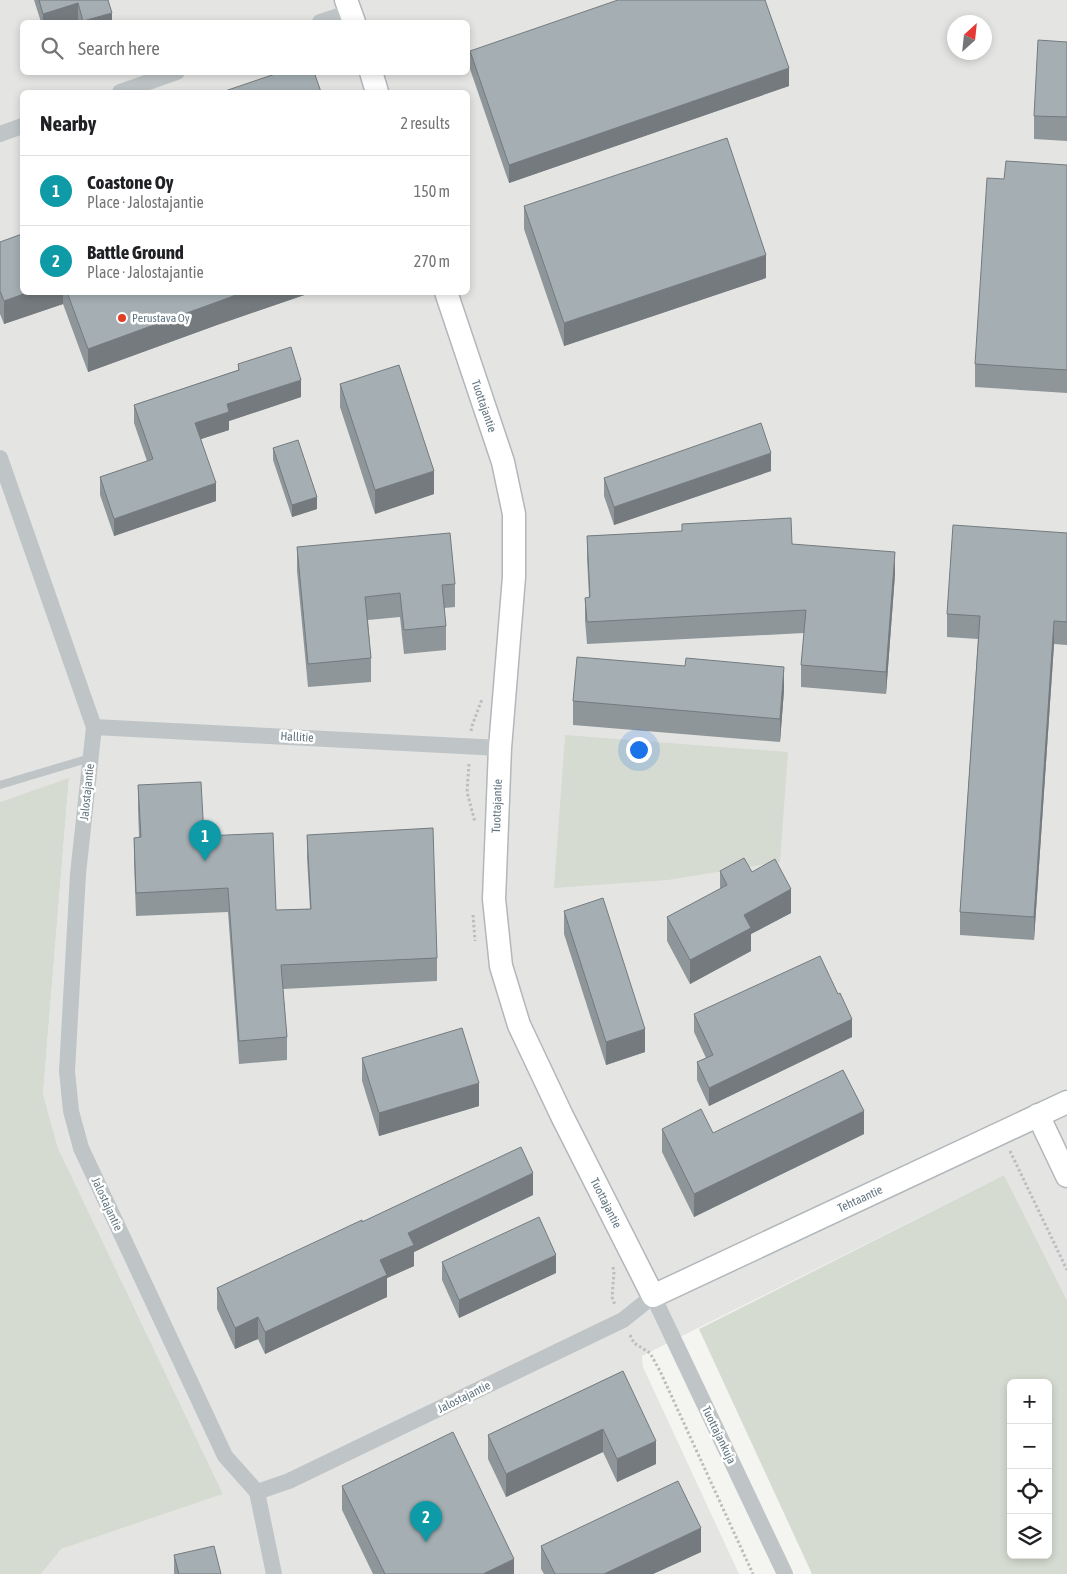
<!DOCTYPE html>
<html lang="en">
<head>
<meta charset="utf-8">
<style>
	body { margin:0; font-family:"Asap Condensed",sans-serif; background:#f6f6f6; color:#202124 }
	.controls { position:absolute; right:15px; bottom:15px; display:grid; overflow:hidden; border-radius:8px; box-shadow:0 2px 8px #0003 }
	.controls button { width:45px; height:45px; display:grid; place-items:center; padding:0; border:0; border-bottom:1px solid #e0e0e0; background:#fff; color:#202124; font:25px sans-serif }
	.compass { position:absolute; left:947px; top:15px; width:45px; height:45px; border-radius:50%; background:#fff; box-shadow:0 2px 8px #0003; rotate:27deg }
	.you { position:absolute; left:638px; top:749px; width:18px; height:18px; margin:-12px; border:4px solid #fff; border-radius:50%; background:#1a73e8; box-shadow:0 0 0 8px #1a73e833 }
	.badge { display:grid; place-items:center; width:32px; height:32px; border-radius:50%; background:#e03f24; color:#fff; font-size:16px; font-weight:700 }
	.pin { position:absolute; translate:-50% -41px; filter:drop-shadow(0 1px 2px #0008) }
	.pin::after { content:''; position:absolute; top:26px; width:18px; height:15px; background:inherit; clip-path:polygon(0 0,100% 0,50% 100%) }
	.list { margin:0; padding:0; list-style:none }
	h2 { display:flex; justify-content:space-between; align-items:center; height:65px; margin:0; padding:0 20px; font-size:21px }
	h2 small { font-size:16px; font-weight:400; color:#757577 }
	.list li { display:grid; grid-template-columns:32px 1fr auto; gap:15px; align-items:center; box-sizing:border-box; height:70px; padding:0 20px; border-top:1px solid #e0e0e0 }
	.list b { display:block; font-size:19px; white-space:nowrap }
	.list p { margin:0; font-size:16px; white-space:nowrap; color:#757577 }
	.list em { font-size:16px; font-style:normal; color:#757577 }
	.icon { flex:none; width:28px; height:28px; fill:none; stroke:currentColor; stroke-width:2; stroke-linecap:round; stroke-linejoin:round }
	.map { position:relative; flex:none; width:1067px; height:1574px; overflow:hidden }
	.search { position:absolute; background:#fff; box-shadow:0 2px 8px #0003; left:20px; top:20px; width:450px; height:55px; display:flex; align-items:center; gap:12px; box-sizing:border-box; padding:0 18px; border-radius:8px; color:#757577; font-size:19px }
	.panel { position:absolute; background:#fff; box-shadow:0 2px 8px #0003; left:20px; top:90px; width:450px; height:205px; border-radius:8px }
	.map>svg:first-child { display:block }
	.built { fill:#e4e5e3; fill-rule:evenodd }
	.green { fill:#d6dbd1; fill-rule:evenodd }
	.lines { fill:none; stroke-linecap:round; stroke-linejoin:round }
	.secondary-casing { stroke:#b1b7bb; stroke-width:25 }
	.path { stroke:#bbbdbf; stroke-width:3; stroke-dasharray:2.5 2.5; stroke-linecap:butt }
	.lane { stroke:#bfc4c6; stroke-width:8 }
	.street { stroke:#bfc4c6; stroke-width:16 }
	.secondary { stroke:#fff; stroke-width:22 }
	.wall { fill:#8e969a }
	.shaded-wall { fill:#747a7d }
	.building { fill:#a5afb3; stroke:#747a7d }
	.poi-dot { fill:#e03f24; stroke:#fff; stroke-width:2 }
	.labels { text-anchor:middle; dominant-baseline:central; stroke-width:5; stroke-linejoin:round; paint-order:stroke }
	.poi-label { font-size:12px; fill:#637681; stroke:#fff; text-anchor:start }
	.street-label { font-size:12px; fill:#637681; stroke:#fff }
</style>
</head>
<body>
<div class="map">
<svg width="1067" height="1574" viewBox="0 0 1067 1574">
	<rect width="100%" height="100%" fill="#f4f4f0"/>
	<path class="built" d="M 0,0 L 1067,0 L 1067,1300 L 1004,1175 L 642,1356 L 643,1367 L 739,1574 L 41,1574 L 60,1549 L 223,1494 L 58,1148 L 43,1094 L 69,779 L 0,802 ZM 22,22 L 468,22 L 468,72 L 22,72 ZM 954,22 L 984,22 L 984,52 L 954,52 ZM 22,92 L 468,92 L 468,292 L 22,292 Z"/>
	<g class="green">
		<polygon points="565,735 788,752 780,862 668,880 554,888"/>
		<polygon points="69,778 43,1094 58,1148 223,1494 61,1549 41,1574 0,1574 0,802"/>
		<path d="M 1004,1175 L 1067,1300 L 1067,1574 L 812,1574 L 699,1329 ZM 1011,1383 L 1048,1383 L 1048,1555 L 1011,1555 Z"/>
	</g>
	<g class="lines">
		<defs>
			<g id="secondary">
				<polyline points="346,0 354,22"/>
				<polyline points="371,72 377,92"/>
				<polyline points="446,292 503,462 514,514 514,577 500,748 494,899 501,966 519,1025 562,1116 653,1296 1067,1102"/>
				<polyline points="1038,1115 1067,1176"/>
			</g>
		</defs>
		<use href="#secondary" class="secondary-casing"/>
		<g class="path">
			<polyline points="471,731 472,726 482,699"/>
			<polyline points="469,764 467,792 475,822"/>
			<polyline points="473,915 475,941"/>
			<polyline points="1010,1151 1067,1270"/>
			<polyline points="613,1267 614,1273 612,1297 615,1305"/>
			<polyline points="630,1335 634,1343 650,1353 660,1371 753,1574"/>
		</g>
		<polyline class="lane" points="0,785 90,758"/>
		<g class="street">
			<polyline points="320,22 350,12"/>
			<polyline points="120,92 177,72"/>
			<polyline points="0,134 22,126"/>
			<polyline points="0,458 94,727 78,874 67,1071 71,1111 81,1148 225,1456 257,1492 289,1481 623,1320 653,1296 785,1574"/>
			<polyline points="94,727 500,748"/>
			<polyline points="257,1492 274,1574"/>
		</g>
		<use href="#secondary" class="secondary"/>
	</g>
	<g class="wall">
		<polygon points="34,0 108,0 112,22 78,22 78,21 72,22 41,22"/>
		<polygon points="1067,42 1067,141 1034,139 1034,116"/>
		<polygon points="470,51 789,86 509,183 470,69"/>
		<polygon points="1067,165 1067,393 975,387 975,364 1004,179"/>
		<polygon points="524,206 766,278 564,346 524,229"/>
		<polygon points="0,242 22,292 313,292 217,325 88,372 63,304 4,324 0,314"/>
		<polygon points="238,364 301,397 229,421 229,430 201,439 216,501 114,536 100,495 100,477 147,461 134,423 134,405 238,370"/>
		<polygon points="340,384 434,494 375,514 340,407"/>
		<polygon points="273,448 317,509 292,517 273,460"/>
		<polygon points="771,471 614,525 604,496 604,478"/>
		<polygon points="682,524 792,544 895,574 886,694 801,687 801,665 804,633 587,644 585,620 585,598 589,597 587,558 587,536 682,531"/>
		<polygon points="1067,533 1067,645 1054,644 1034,940 960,935 960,912 978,639 947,637 947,614"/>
		<polygon points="297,547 455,584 455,607 444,608 446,626 446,650 404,654 400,617 368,620 371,658 371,682 308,687 297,571"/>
		<polygon points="685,666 784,690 780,742 573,725 573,701"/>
		<polygon points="138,785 204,836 276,910 310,909 307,858 307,835 437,958 437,981 283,989 287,1037 287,1060 239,1064 228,912 136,916 134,861 134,838 139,837 138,809"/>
		<polygon points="720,871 752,872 791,913 751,934 751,951 690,984 667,941 667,917 720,889"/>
		<polygon points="564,911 645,1052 606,1065 564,934"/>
		<polygon points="694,1014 852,1037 709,1106 697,1080 697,1062 706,1058 694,1032"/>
		<polygon points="362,1058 479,1106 379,1136 362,1081"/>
		<polygon points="662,1129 713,1133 864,1134 694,1217 662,1152"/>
		<polygon points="533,1195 414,1252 414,1266 387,1278 387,1297 265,1354 258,1339 235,1349 217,1309 217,1288 362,1222"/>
		<polygon points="442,1262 556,1273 459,1318 442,1280"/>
		<polygon points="623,1371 656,1464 617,1482 603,1452 506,1497 488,1459 488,1435"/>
		<polygon points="342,1486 514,1574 373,1574 342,1510"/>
		<polygon points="541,1546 701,1552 653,1574 544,1574 541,1569"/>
		<polygon points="174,1555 221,1574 174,1574"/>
	</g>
	<g class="shaded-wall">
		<polygon points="78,3 78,21 72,22 43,22 43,14"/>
		<polygon points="112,13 112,22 83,22 83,21"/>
		<polygon points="789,68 789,86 509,183 509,165"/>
		<polygon points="766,255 766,278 564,346 564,323"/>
		<polygon points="29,292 63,292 63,304 4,324 4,301"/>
		<polygon points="244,292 313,292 217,325 88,372 88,349 217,302"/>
		<polygon points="301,380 301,397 229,421 229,430 195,441 195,423 227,404"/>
		<polygon points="771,453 771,471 614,525 614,507"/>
		<polygon points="434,471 434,494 375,514 375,490"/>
		<polygon points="216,483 216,501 114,536 114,519"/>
		<polygon points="317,497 317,509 292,517 292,505"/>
		<polygon points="895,552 895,574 886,694 886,672"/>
		<polygon points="1054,621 1054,644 1034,940 1034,917"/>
		<polygon points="784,667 784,690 780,742 780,719"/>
		<polygon points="791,889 791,913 751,934 751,951 690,984 690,960 744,915"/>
		<polygon points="852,1019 852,1037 709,1106 709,1088"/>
		<polygon points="645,1029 645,1052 606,1065 606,1042"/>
		<polygon points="479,1083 479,1106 379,1136 379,1113"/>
		<polygon points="864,1111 864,1134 694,1217 694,1194"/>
		<polygon points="533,1173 533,1195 414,1252 414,1266 387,1278 387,1297 265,1354 265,1332 380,1260 408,1233"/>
		<polygon points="556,1255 556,1273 459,1318 459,1300"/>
		<polygon points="258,1317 258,1339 235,1349 235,1328"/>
		<polygon points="603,1429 603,1452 506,1497 506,1474"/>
		<polygon points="656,1441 656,1464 617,1482 617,1459"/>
		<polygon points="701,1528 701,1552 653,1574 604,1574"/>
		<polygon points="514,1559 514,1574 483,1574"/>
	</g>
	<g class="building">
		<polygon points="39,0 108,0 112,13 83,21 78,3 43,14"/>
		<polygon points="618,0 765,0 789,68 509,165 470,51"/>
		<polygon points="1038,40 1067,42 1067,117 1034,116"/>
		<polygon points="281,72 314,72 321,92 222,92"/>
		<polygon points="727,138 766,255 564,323 524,206"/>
		<polygon points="1006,161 1067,165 1067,370 975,364 987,178 1004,179"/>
		<polygon points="22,234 22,292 29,292 4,301 0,291 0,242"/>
		<polygon points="67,292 244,292 217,302 88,349"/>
		<polygon points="291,347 301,380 227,404 229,412 195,423 216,483 114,519 100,477 153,459 134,405 239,370 238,364"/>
		<polygon points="399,365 434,471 375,490 340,384"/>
		<polygon points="761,423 771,453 614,507 604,478"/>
		<polygon points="298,440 317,497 292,505 273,448"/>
		<polygon points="791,518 792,544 895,552 886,672 801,665 806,610 587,622 585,598 590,597 587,536 682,531 682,524"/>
		<polygon points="953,525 1067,533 1067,622 1054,621 1034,917 960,912 980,616 947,614"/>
		<polygon points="450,533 455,584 442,585 446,626 404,630 400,593 365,597 371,658 308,664 297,547"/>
		<polygon points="577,657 685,666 686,658 784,667 780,719 573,701"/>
		<polygon points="201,782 204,836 273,833 276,910 311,909 307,835 433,828 437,958 281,965 287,1037 239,1041 228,888 136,893 134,838 141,837 138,785"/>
		<polygon points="744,858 752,872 775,859 791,889 744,915 751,928 690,960 667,917 727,885 720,871"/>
		<polygon points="603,898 645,1029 606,1042 564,911"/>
		<polygon points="820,956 838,994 840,993 852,1019 709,1088 697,1062 713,1055 694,1014"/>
		<polygon points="462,1028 479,1083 379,1113 362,1058"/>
		<polygon points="843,1070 864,1111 694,1194 662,1129 701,1109 713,1133"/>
		<polygon points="521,1147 533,1173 408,1233 414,1245 380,1260 387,1275 265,1332 258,1317 235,1328 217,1288 362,1220 362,1222"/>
		<polygon points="539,1217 556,1255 459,1300 442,1262"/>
		<polygon points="623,1371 656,1441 617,1459 603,1429 506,1474 488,1435"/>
		<polygon points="453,1432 514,1559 483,1574 385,1574 342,1486"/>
		<polygon points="678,1481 701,1528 604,1574 555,1574 541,1546"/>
		<polygon points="214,1546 221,1574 179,1574 174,1555"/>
	</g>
	<circle class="poi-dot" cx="122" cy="318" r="5"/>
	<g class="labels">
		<g class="poi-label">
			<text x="132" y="318">Perustava Oy</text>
		</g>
		<g class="street-label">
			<text transform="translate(484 406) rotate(71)">Tuottajantie</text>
			<text transform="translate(297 737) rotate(3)">Hallitie</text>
			<text transform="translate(87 792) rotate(-84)">Jalostajantie</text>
			<text transform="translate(497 806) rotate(-88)">Tuottajantie</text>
			<text transform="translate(860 1199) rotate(-25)">Tehtaantie</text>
			<text transform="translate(606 1203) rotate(63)">Tuottajantie</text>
			<text transform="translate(107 1204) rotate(65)">Jalostajantie</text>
			<text transform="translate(464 1397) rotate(-26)">Jalostajantie</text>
			<text transform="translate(719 1435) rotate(64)">Tuottajankuja</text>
		</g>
	</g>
</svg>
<div class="controls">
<button>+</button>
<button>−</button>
<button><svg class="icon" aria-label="locate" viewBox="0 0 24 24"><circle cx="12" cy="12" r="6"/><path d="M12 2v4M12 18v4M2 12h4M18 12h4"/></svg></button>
<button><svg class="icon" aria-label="layers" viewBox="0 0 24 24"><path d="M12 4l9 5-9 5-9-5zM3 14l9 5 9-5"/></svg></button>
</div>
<svg class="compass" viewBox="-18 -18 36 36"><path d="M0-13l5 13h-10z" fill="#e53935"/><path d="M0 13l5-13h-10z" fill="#757577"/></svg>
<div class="you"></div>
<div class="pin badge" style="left:205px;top:861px;background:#0f9aa8">1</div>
<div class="pin badge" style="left:426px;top:1542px;background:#0f9aa8">2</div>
<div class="search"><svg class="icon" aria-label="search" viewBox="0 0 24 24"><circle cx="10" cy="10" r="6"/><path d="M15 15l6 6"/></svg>Search here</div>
<section class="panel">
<h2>Nearby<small>2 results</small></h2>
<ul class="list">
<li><span class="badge" style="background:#0f9aa8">1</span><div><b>Coastone Oy</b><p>Place · Jalostajantie</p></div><em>150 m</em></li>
<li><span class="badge" style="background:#0f9aa8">2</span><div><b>Battle Ground</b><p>Place · Jalostajantie</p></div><em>270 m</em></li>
</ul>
</section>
</div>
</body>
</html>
